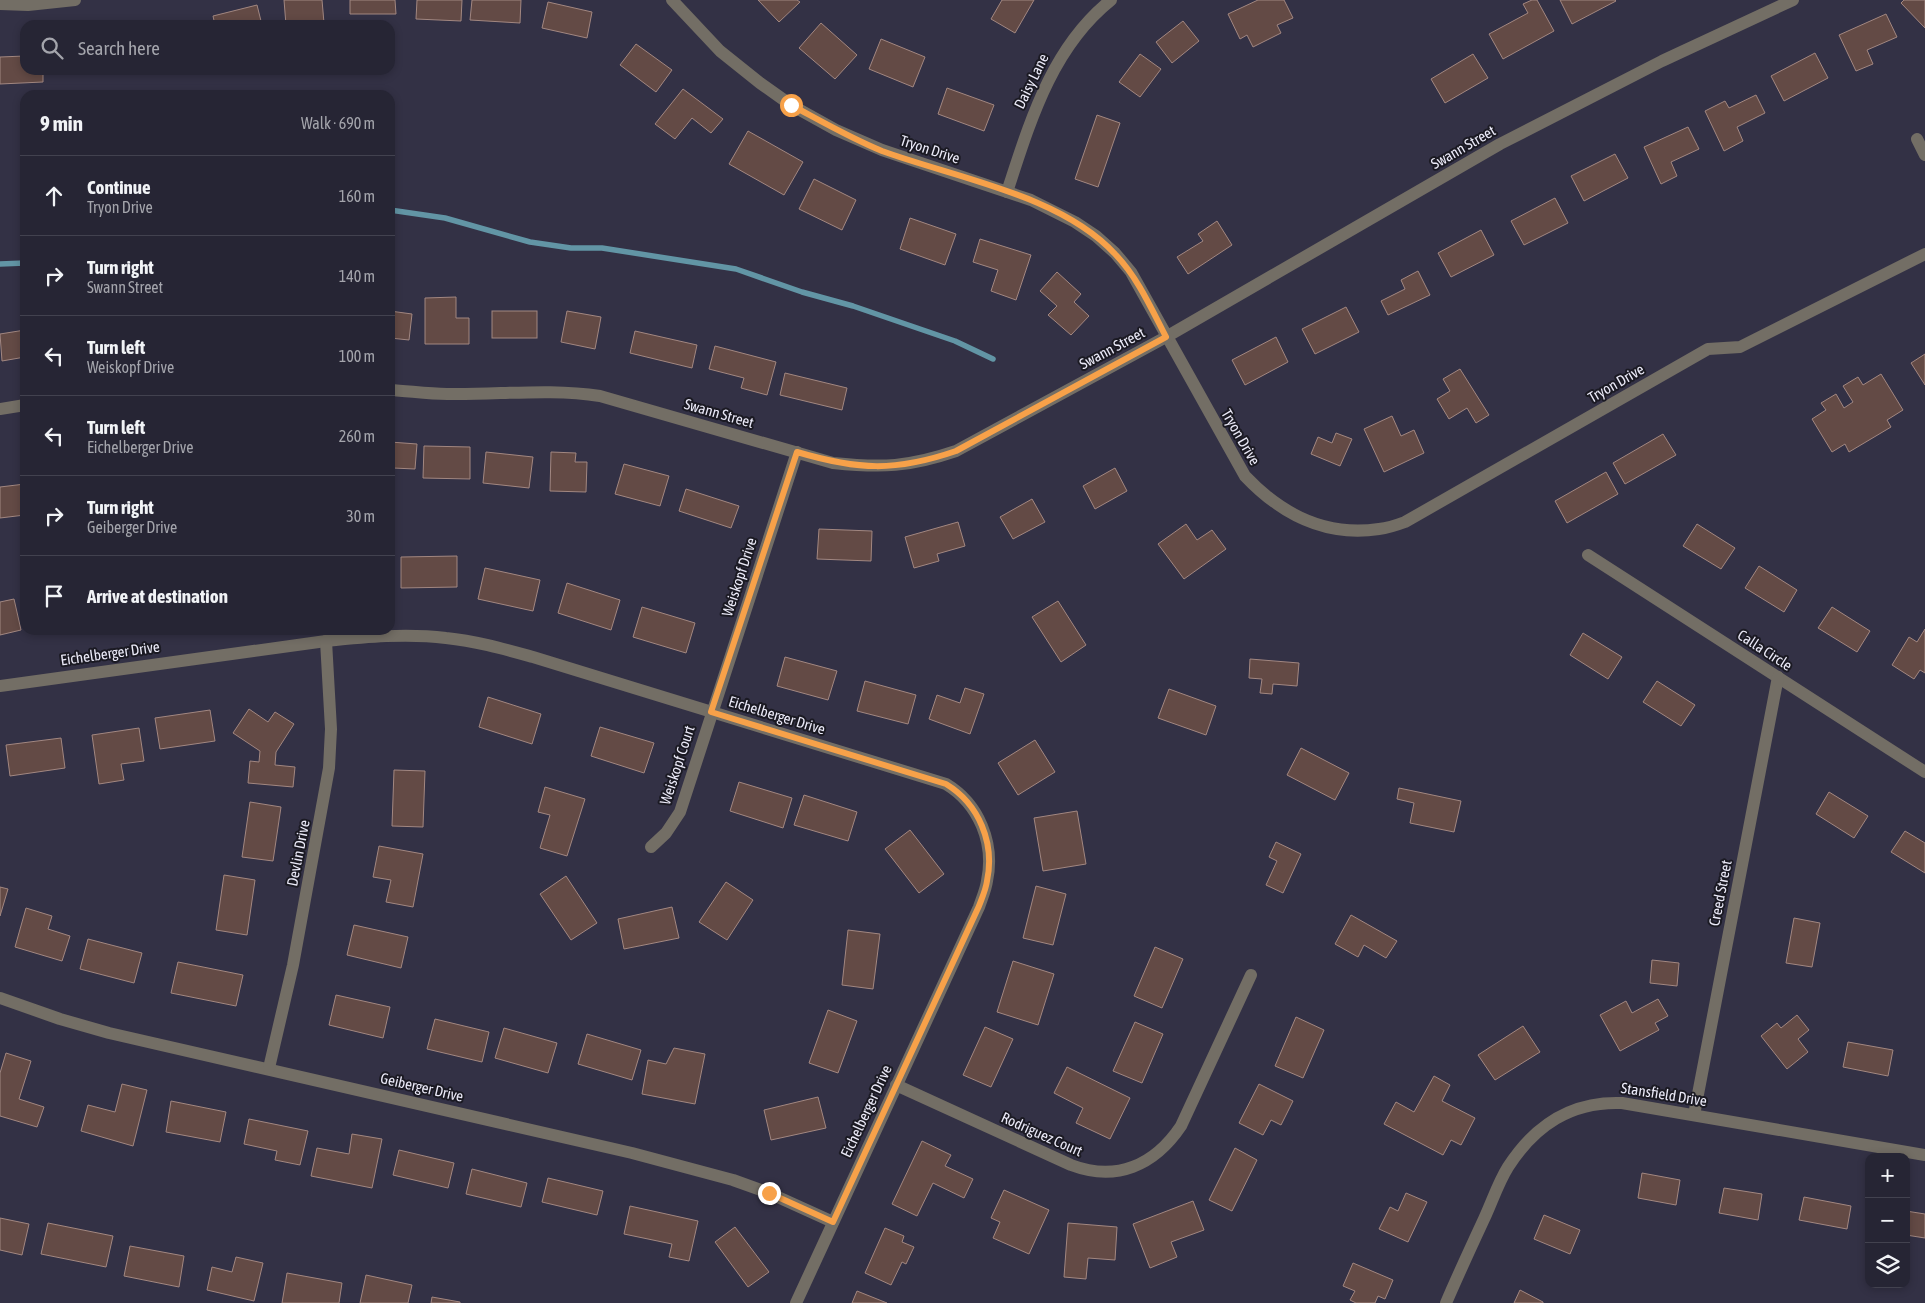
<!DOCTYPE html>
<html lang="en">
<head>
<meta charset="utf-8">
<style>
	body { margin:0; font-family:"Asap Condensed",sans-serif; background:#323140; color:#f1f3f6 }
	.controls { position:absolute; right:15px; bottom:15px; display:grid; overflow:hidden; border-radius:10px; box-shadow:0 2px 8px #0003 }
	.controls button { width:45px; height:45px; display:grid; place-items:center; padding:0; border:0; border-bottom:1px solid #42424f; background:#262534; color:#f1f3f6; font:25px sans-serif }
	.stop { position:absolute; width:15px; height:15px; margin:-11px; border:4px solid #f7a149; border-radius:50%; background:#fff }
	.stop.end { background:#f7a149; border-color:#fff; box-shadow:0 1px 5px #0008 }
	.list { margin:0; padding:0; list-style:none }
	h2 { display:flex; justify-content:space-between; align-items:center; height:65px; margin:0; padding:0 20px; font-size:21px }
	h2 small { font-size:16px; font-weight:400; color:#a4a5ac }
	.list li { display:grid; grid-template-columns:32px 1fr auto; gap:15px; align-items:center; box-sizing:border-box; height:80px; padding:0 20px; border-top:1px solid #42424f }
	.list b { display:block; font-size:19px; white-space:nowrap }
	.list p { margin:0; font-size:16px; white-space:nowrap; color:#a4a5ac }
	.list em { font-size:16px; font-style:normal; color:#a4a5ac }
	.icon { flex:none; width:28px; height:28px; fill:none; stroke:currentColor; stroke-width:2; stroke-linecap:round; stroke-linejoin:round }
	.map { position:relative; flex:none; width:1925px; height:1303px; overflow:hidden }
	.search { position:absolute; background:#262534; box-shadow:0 2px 8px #0003; left:20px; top:20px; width:375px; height:55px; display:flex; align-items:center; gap:12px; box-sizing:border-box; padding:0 18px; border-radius:15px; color:#a4a5ac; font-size:19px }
	.panel { position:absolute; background:#262534; box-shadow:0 2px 8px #0003; left:20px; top:90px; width:375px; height:545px; border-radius:15px }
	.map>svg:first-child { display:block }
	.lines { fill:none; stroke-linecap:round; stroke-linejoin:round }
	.stream { stroke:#6295a5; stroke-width:5.5 }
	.building { fill:#634a45; stroke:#a28781 }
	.minor { stroke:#736e65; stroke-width:12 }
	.route { stroke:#f7a149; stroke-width:6 }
	.labels { text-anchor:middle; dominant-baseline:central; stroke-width:4; stroke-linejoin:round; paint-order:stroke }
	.street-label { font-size:15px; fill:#ebeaf8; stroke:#1b1a23 }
</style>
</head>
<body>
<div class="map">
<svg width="1925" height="1303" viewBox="0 0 1925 1303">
	<rect width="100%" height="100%" fill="#333145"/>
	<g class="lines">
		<g class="stream">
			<polyline points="390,210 445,218 530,242 571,248 602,248 736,269 802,292 853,306 955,341 993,359"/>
			<polyline points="0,264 25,263"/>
		</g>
	</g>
	<g class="building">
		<polygon points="284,0 322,0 324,23 286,25"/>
		<polygon points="350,0 395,0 396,14 350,14"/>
		<polygon points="417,0 462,0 461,21 416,19"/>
		<polygon points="472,0 521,0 520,23 470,20"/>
		<polygon points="758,0 797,0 800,2 779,22"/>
		<polygon points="1002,0 1034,0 1015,33 991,19"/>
		<polygon points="1258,0 1284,0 1293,18 1277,25 1281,33 1253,47 1247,35 1240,39 1228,14"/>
		<polygon points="1532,0 1537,0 1554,31 1503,59 1489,34 1528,13 1523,4"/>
		<polygon points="1560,0 1615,0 1616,1 1572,24"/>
		<polygon points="1904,0 1925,0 1925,28 1901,3"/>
		<polygon points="548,2 592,12 587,38 542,28"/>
		<polygon points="257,5 262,25 215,25 213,16"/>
		<polygon points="1886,14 1897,37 1867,50 1873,64 1856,71 1839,35"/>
		<polygon points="1183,21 1199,41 1172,63 1156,42"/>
		<polygon points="821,23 857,55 835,79 799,48"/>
		<polygon points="881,39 925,57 913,87 869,69"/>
		<polygon points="636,44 672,70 656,92 620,65"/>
		<polygon points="1815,53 1828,78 1784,101 1771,76"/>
		<polygon points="1140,54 1161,69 1140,97 1119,82"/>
		<polygon points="1473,54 1488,78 1445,103 1431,79"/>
		<polygon points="25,56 25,70 43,70 43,82 0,84 0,57"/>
		<polygon points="79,70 115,70 79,74"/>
		<polygon points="947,88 994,105 984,131 938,114"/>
		<polygon points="683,89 723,119 711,133 692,118 675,139 655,124"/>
		<polygon points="1756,95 1765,113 1737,127 1743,141 1724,151 1705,111 1725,101 1729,108"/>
		<polygon points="1097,115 1120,123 1098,187 1075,179"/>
		<polygon points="1688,127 1699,149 1671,162 1677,176 1661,184 1644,147"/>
		<polygon points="748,131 803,162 784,195 729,164"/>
		<polygon points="1615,154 1628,178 1584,201 1571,176"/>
		<polygon points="814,179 856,200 842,230 799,209"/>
		<polygon points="1555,198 1568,223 1524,245 1511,221"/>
		<polygon points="910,218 956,234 945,265 900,249"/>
		<polygon points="1217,221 1232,245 1188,274 1177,257 1203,241 1198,234"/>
		<polygon points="1481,230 1494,255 1451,277 1438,253"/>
		<polygon points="980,239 1031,255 1016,300 991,291 998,270 973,262"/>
		<polygon points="1418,271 1430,295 1388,315 1381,301 1405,289 1401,280"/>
		<polygon points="1057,272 1081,294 1074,302 1089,316 1071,335 1048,315 1057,306 1040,291"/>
		<polygon points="456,297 456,318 469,318 469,344 425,344 425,298"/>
		<polygon points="1346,307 1359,332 1315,354 1302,329"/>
		<polygon points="390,311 412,314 409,340 390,338"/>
		<rect x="492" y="311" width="45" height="27"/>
		<polygon points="567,311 601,317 595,349 561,342"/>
		<polygon points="25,330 25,357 2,361 0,334"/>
		<polygon points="635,331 697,345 692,368 630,353"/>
		<polygon points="1276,337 1288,362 1245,385 1232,360"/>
		<polygon points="715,346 776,362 767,395 741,388 744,378 709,369"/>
		<polygon points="1925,354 1925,385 1911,363"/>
		<polygon points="1460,369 1489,415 1476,423 1467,408 1449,419 1437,399 1450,391 1443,379"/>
		<polygon points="785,373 847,388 842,410 780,395"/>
		<polygon points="1881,374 1903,410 1887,420 1891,427 1849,452 1845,444 1832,452 1812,419 1826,410 1821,403 1836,394 1844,408 1853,402 1843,386 1858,377 1863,385"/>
		<polygon points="1392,416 1401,436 1414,430 1424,453 1384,472 1364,429"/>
		<polygon points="1336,433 1352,439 1340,466 1311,454 1318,437 1332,443"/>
		<polygon points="1663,434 1676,455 1625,484 1613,463"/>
		<polygon points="390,442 417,444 415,469 393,468 392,476 390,476"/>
		<polygon points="424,446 470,447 470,479 423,478"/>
		<polygon points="486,452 533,457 529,488 483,483"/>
		<polygon points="551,452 576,453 575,462 587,462 586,492 550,491"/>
		<polygon points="624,464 669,476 660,506 615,494"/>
		<polygon points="1115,468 1127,491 1095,509 1083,486"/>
		<polygon points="1606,472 1618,494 1567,523 1555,501"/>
		<polygon points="25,484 25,515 0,518 0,487"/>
		<polygon points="686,489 739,506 731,528 679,511"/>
		<polygon points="1032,499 1045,522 1013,539 1000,517"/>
		<polygon points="958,522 965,546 937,554 939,561 914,568 905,537"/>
		<polygon points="1186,524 1197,540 1212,530 1226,549 1184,579 1158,544"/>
		<polygon points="1697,524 1735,548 1721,569 1683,546"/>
		<polygon points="819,529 872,531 871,561 817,559"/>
		<polygon points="457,556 457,587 401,588 401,557"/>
		<polygon points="1759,566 1797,590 1784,612 1745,588"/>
		<polygon points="485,568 540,580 533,611 478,599"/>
		<polygon points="567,583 620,600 611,630 558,613"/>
		<polygon points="14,599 21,630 0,635 0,602"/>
		<polygon points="1058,601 1086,645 1061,662 1032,617"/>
		<polygon points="642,607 695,623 686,653 633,637"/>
		<polygon points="1832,607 1870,631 1857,652 1818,628"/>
		<polygon points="1925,629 1925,673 1920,670 1914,679 1892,665 1909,637 1917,642"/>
		<polygon points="1583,633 1622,657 1608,679 1570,655"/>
		<polygon points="785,657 837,671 828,700 777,686"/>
		<polygon points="1250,659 1299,663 1297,686 1273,684 1272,694 1260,693 1262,679 1249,678"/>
		<polygon points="865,681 916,695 908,724 857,711"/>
		<polygon points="1657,681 1695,705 1681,726 1643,702"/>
		<polygon points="965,688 984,694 970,734 929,719 937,695 960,703"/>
		<polygon points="1169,689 1216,706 1206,735 1158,718"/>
		<polygon points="488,697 541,714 532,744 479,727"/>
		<polygon points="249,709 268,722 275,712 294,724 276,752 275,765 295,767 293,787 248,783 250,761 259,762 260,751 233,733"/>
		<polygon points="210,710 215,741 160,749 155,718"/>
		<polygon points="600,727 654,743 644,773 591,756"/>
		<polygon points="139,728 144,761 121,764 124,780 99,784 92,735"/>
		<polygon points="61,738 65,768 10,776 6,745"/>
		<polygon points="1035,740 1055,772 1018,795 998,763"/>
		<polygon points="1301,748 1349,773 1335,800 1287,775"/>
		<polygon points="394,770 425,771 423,827 392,826"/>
		<polygon points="739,782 792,798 783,828 730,811"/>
		<polygon points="545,787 585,799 567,856 540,848 550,815 538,812"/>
		<polygon points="1399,788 1461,801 1454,832 1410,823 1414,803 1397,799"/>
		<polygon points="1829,792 1868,816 1854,838 1816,814"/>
		<polygon points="804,795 857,812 848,841 794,825"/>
		<polygon points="250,802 281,807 273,861 242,857"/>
		<polygon points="1077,811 1086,864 1043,871 1034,818"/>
		<polygon points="910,830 944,874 919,893 885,849"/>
		<polygon points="1905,831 1925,843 1925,873 1891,852"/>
		<polygon points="1276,842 1301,854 1283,893 1266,885 1277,861 1269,857"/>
		<polygon points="379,846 423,854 413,907 386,902 391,880 373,877"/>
		<polygon points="224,875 255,880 247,935 216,930"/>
		<polygon points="566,876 597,923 571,940 540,894"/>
		<polygon points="726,882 753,900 727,940 699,922"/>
		<polygon points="1036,886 1066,894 1053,945 1023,938"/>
		<polygon points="0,887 8,889 0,916"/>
		<polygon points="672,907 679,938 624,949 618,919"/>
		<polygon points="26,908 52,916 48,929 70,936 62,961 15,947"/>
		<polygon points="1351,915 1397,941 1386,958 1364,945 1358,957 1335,944"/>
		<polygon points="1794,918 1820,923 1812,967 1786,963"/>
		<polygon points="354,925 408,937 401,968 347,955"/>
		<polygon points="848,930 880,934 873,989 842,985"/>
		<polygon points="88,939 142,953 134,983 80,969"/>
		<polygon points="1155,947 1183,959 1162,1008 1134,996"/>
		<polygon points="1652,960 1679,963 1677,986 1650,983"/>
		<polygon points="1013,961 1054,974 1038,1025 997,1012"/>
		<polygon points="178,962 243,975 236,1006 171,993"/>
		<polygon points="336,995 390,1007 383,1038 329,1025"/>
		<polygon points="1658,999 1668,1016 1655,1023 1659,1030 1620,1051 1600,1015 1626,1001 1632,1013"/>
		<polygon points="828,1010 857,1021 838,1073 809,1063"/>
		<polygon points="1797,1015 1809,1030 1798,1039 1808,1052 1787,1069 1761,1036 1777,1023 1781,1028"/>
		<polygon points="1296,1017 1324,1030 1303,1078 1275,1066"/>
		<polygon points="435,1019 489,1032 482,1062 427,1049"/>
		<polygon points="1135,1022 1163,1034 1142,1083 1113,1071"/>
		<polygon points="1523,1026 1540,1052 1495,1080 1478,1055"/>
		<polygon points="985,1027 1013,1039 991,1087 963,1075"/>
		<polygon points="504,1028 557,1043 548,1073 495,1058"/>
		<polygon points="587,1034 641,1050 632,1080 578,1064"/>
		<polygon points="1848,1042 1893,1050 1888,1076 1843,1067"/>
		<polygon points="674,1048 705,1054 695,1104 642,1094 648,1060 666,1064"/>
		<polygon points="6,1053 31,1061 19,1099 44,1107 37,1127 0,1116 0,1073"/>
		<polygon points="1067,1067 1130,1098 1110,1139 1076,1123 1083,1108 1054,1093"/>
		<polygon points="1434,1076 1450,1085 1442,1101 1475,1118 1461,1145 1451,1140 1443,1155 1384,1124 1396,1102 1414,1112"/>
		<polygon points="122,1084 147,1090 133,1146 81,1131 88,1105 115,1112"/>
		<polygon points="1259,1084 1293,1101 1281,1125 1271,1120 1263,1135 1239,1123"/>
		<polygon points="818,1097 826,1128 771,1140 764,1110"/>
		<polygon points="171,1101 226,1112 220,1142 166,1132"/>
		<polygon points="249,1119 308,1131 300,1165 275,1160 277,1151 244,1144"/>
		<polygon points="352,1134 382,1139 372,1188 311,1176 317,1148 349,1154"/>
		<polygon points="922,1141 951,1155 945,1166 973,1179 964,1198 933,1183 917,1216 892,1204"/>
		<polygon points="1235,1148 1257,1160 1232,1211 1209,1200"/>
		<polygon points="399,1150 454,1163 448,1188 393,1175"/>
		<polygon points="472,1169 527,1183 521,1207 466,1194"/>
		<polygon points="1642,1173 1680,1180 1676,1205 1638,1198"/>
		<polygon points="548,1178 603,1191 597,1215 542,1202"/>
		<polygon points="1724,1188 1762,1194 1758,1220 1719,1213"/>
		<polygon points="1004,1190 1049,1210 1029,1254 993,1238 1000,1222 991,1218"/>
		<polygon points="1406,1193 1427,1202 1408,1242 1379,1229 1390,1207 1398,1211"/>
		<polygon points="1804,1197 1851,1206 1847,1229 1799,1220"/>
		<polygon points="1193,1201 1204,1230 1171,1242 1177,1257 1150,1268 1133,1224"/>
		<polygon points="630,1206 698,1221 689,1261 669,1257 672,1244 624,1234"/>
		<polygon points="1906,1211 1925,1214 1925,1238 1906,1235"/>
		<polygon points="1544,1215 1580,1230 1570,1254 1534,1239"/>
		<polygon points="0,1218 29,1224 22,1255 0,1250"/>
		<polygon points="48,1223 113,1236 106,1267 41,1254"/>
		<polygon points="1068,1223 1117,1227 1115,1260 1088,1258 1086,1279 1064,1277"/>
		<polygon points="735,1227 769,1272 748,1287 715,1242"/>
		<polygon points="885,1228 904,1236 902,1242 914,1247 906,1264 902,1262 891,1285 865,1273"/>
		<polygon points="130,1246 184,1256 179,1287 124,1276"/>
		<polygon points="236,1257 263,1263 254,1301 207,1290 212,1267 232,1272"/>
		<polygon points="1353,1263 1393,1280 1385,1299 1378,1296 1375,1303 1356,1303 1350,1300 1355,1291 1343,1286"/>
		<polygon points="287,1273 342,1283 339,1303 282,1303"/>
		<polygon points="366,1275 412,1285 408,1303 360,1303"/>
		<polygon points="1520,1290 1543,1302 1543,1303 1514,1303"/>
		<polygon points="857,1291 887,1303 852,1303"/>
		<polygon points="432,1297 460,1302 460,1303 431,1303"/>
	</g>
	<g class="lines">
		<g class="minor">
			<path d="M 672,0 L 720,51 L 760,83 L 791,105 L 836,130 L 882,150 L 1031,200 L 1075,222 L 1096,236 L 1115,253 L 1131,272 L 1245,476 C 1281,514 1326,537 1379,529 C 1388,528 1397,525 1405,522 L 1708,349 L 1740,347 L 1925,254"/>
			<polyline points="0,4 28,5 75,0"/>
			<polyline points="1917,139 1925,155"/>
			<path d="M 1007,192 C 1030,122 1051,48 1111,0"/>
			<path d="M 390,390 C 409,391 428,394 447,394 C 499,395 549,388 600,396 L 833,463 C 882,468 909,467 956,451 L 1166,337 L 1500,144 L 1662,61 L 1793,0"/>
			<polyline points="0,409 25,405"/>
			<polyline points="1588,555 1925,772"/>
			<path d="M 0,686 L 326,641 C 366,637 406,633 446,638 C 476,641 504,649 533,657 L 946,784 C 979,804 995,843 987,881 C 986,889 982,898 979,907 L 796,1303"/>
			<polyline points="651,847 666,833 680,812 797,452"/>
			<polyline points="0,998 60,1019 109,1033 632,1153 733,1180 769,1193 833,1222"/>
			<polyline points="269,1068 293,965 329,768 331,729 326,641"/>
			<path d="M 896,1085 L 1071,1165 C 1116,1182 1154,1166 1181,1126 L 1251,975"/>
			<polyline points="1694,1115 1778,677"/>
			<path d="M 1446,1303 C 1458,1275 1471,1247 1484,1219 C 1492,1202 1498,1183 1508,1167 C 1535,1125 1571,1101 1622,1103 L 1925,1155"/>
		</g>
	</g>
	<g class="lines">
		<path class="route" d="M 769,1193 L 833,1222 L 979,906 C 982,898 986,889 987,881 C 995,843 979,804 946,784 L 711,712 L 797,452 C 858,470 895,472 956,451 L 1166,337 C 1151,308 1138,278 1115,254 C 1061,195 956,178 882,151 C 850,138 821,121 791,105"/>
	</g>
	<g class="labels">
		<g class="street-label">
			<text transform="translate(1031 81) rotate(-64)">Daisy Lane</text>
			<text transform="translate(1463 147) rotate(-30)">Swann Street</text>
			<text transform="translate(930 149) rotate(18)">Tryon Drive</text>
			<text transform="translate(1112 348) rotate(-28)">Swann Street</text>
			<text transform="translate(1616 383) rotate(-30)">Tryon Drive</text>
			<text transform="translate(719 413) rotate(16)">Swann Street</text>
			<text transform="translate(1241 437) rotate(60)">Tryon Drive</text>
			<text transform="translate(739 577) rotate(-72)">Weiskopf Drive</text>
			<text transform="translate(1765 650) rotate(33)">Calla Circle</text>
			<text transform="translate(110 653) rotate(-8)">Eichelberger Drive</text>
			<text transform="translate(777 715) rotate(17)">Eichelberger Drive</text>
			<text transform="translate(677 765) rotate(-72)">Weiskopf Court</text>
			<text transform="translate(298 853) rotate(-79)">Devlin Drive</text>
			<text transform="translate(1720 893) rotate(-79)">Creed Street</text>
			<text transform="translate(422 1087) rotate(13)">Geiberger Drive</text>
			<text transform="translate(1664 1094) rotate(9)">Stansfield Drive</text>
			<text transform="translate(866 1111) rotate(-65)">Eichelberger Drive</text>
			<text transform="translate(1042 1134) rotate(24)">Rodriguez Court</text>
		</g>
	</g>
</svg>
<div class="controls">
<button>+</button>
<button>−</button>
<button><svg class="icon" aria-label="layers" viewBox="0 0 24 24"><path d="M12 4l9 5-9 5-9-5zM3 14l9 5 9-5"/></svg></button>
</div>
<div class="stop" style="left:791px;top:105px"></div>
<div class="stop end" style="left:769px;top:1193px"></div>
<div class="search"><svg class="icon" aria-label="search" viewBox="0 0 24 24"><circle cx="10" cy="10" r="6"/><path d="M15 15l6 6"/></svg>Search here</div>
<section class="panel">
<h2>9 min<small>Walk · 690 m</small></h2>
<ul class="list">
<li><svg class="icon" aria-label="ahead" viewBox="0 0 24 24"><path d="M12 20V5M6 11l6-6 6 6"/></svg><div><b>Continue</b><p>Tryon Drive</p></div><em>160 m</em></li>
<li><svg class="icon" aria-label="right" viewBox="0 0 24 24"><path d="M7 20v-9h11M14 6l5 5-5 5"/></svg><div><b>Turn right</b><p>Swann Street</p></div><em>140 m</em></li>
<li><svg class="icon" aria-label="left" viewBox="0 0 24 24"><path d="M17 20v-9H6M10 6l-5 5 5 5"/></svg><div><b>Turn left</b><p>Weiskopf Drive</p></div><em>100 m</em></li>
<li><svg class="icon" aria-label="left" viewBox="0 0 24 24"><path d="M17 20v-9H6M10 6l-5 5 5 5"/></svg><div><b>Turn left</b><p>Eichelberger Drive</p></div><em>260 m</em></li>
<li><svg class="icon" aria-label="right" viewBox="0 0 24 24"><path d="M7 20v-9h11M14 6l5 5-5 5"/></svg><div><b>Turn right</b><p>Geiberger Drive</p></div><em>30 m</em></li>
<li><svg class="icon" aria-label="arrive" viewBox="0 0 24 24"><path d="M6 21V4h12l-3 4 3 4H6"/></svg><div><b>Arrive at destination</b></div></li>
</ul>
</section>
</div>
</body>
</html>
